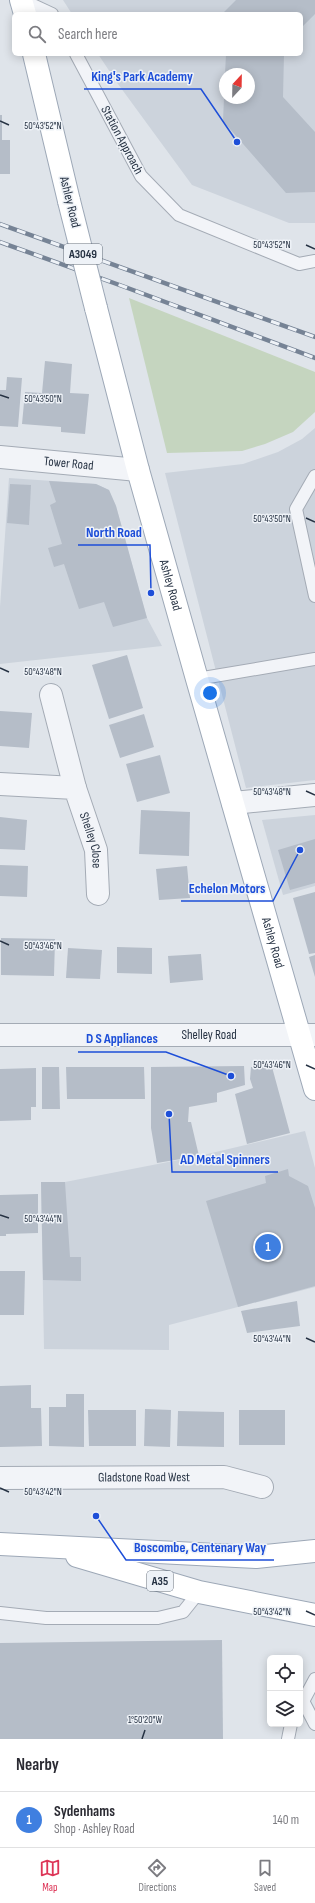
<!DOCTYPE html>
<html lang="en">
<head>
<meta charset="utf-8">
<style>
	body { margin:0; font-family:"Sofia Sans Condensed",sans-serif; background:#f2f2f3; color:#2b2b33 }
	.controls { position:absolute; right:12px; bottom:12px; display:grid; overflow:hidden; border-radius:6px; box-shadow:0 2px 10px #0003 }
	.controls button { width:36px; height:36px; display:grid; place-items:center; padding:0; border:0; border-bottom:1px solid #e1e1e2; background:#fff; color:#2b2b33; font:20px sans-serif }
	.compass { position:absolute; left:219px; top:68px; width:36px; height:36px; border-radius:50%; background:#fff; box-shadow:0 2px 10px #0003; rotate:22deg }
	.you { position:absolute; left:210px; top:693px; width:14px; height:14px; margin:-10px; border:3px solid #fff; border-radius:50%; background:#1a73e8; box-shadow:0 0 0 6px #1a73e833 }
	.badge { display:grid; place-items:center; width:26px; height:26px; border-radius:50%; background:#dd3557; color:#fff; font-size:13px; font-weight:700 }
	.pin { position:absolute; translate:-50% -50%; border:2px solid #fff; box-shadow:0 1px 4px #0006 }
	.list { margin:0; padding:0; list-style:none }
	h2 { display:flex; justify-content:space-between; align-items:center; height:52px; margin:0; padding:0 16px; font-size:17px }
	h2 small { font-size:13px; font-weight:400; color:#7c7c81 }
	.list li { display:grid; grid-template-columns:26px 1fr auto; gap:12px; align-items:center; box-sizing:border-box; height:56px; padding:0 16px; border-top:1px solid #e1e1e2 }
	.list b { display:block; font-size:15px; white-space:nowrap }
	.list p { margin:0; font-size:13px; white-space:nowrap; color:#7c7c81 }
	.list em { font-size:13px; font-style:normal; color:#7c7c81 }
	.icon { flex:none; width:22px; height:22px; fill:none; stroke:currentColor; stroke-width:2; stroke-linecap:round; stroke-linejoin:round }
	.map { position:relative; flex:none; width:315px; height:1739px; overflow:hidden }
	.search { position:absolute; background:#fff; box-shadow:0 2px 10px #0003; left:12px; right:12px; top:12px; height:44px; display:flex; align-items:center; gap:10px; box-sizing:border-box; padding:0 14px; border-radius:6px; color:#7c7c81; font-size:15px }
	.sheet { height:108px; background:#fff }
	nav { display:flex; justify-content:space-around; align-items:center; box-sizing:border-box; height:56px; border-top:1px solid #e1e1e2; background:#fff; font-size:11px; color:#7c7c81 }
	nav a { display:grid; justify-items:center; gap:2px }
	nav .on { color:#dd3557 }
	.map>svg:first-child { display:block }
	.built { fill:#ccd3dc; fill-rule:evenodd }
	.green { fill:#c5d5bf }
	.building { fill:#b5bdc8 }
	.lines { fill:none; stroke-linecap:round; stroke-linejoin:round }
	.lane-casing { stroke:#a4abb5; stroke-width:14 }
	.street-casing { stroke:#a4abb5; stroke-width:24 }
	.primary-casing { stroke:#9da8b7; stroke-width:24 }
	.lane { stroke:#f2f4f8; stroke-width:12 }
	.street { stroke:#f2f4f8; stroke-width:22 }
	.primary { stroke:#fff; stroke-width:22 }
	.rail-casing { stroke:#768395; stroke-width:4.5 }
	.rail { stroke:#eef2f7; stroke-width:3; stroke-dasharray:9; stroke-linecap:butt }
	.primary-bridge-casing { stroke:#9da8b7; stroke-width:24; stroke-linecap:butt }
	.primary-bridge { stroke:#fff; stroke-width:22 }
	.ticks { fill:none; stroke:#263243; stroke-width:1.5 }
	.labels { text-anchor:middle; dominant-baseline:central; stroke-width:3; stroke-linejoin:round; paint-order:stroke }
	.shield { fill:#eef2f7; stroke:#626c79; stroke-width:1 }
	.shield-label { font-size:12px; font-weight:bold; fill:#263243 }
	.street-label { font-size:13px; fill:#263243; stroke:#eef2f7 }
	.ticks-label { font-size:10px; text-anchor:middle; fill:#263243; stroke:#eef2f7; stroke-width:3; stroke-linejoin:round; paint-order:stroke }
	.leader { fill:none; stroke:#1d4ed8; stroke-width:1.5 }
	.callout-dot { fill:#1d4ed8; stroke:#eef2f7; stroke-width:1.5 }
	.callout-label { font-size:14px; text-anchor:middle; font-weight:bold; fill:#1d4ed8; stroke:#eef2f7; stroke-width:3; stroke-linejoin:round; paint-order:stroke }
</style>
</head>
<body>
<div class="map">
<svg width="315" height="1739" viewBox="0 0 315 1739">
	<rect width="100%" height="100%" fill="#dfe4ea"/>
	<g class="built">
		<path d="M 63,0 L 315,0 L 315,223 L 289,223 L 192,185 L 118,84 L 98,54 L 301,54 L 301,14 L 72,14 ZM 225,74 L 249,74 L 249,98 L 225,98 Z"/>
		<polygon points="315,428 315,780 246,788 165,473 243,464 278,452 302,439"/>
		<polygon points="9,478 96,484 109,490 116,506 147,618 162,646 0,664 0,607"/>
		<polygon points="315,815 315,886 283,895 262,820"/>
		<polygon points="305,1131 315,1168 315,1287 169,1325 169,1350 44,1349 41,1182 65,1182 199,1156"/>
	</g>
	<polygon class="green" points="129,298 315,372 315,412 293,432 265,444 242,451 167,453"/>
	<g class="building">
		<polygon points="236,0 315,0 315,14 301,28 301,14 222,14"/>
		<polygon points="226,54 284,54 283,97 315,132 315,192 286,193 223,121 224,98 249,98 249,74 225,74"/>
		<polygon points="0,115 2,115 2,140 10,140 10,174 0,174"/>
		<polygon points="45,361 72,364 70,393 89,394 85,434 61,432 61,427 22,424 25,392 42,393"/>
		<polygon points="7,377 22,378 18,427 0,426 0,390 6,390"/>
		<polygon points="49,481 96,484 109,490 116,506 147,618 113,627 104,602 79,609 64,564 54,567 48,548 62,544 50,505 56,502"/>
		<polygon points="10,484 31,485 29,525 7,523"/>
		<polygon points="127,655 143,708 109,719 92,665"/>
		<polygon points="0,711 32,713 29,748 0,746"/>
		<polygon points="144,714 154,747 120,758 109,725"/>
		<polygon points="160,755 170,793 137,802 126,764"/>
		<polygon points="141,810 190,812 189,856 139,854"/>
		<polygon points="0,817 27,820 25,850 0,849"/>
		<polygon points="315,839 315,883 290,890 278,850"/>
		<polygon points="0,865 28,866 27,897 0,896"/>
		<polygon points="187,866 190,898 159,900 156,869"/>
		<polygon points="315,892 315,953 309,954 293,898"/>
		<polygon points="1,938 55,939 54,976 1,975"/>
		<polygon points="117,947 152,948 152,974 117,973"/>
		<polygon points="68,948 102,950 100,979 66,978"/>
		<polygon points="201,954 203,980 170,983 168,956"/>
		<polygon points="315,955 315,977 309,957"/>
		<polygon points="244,1066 245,1085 217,1093 217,1102 189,1107 188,1122 191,1122 199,1156 157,1163 151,1128 151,1067"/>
		<polygon points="42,1067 59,1067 60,1109 42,1109"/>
		<polygon points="66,1067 144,1067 145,1099 67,1099"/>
		<polygon points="251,1067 272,1067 290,1133 247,1144 235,1094 253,1088 250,1079"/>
		<polygon points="36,1068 36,1107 31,1107 31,1120 0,1121 0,1069"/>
		<polygon points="288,1169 289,1176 308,1186 315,1208 315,1286 238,1307 206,1201 266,1183 265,1176"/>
		<polygon points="41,1182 65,1182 70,1257 81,1257 81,1281 43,1280"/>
		<polygon points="38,1194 38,1233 6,1234 6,1236 0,1236 0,1195"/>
		<polygon points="0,1271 25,1271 24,1315 0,1315"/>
		<polygon points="297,1301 300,1326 247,1333 241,1311"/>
		<polygon points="31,1385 31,1408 41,1408 42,1446 0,1447 0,1386"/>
		<polygon points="66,1394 84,1394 84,1447 49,1446 49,1407 66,1407"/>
		<polygon points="145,1409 171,1410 170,1447 144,1446"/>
		<polygon points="88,1410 136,1410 136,1446 89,1446"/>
		<rect x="239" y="1410" width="46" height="35"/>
		<polygon points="178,1411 224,1412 224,1447 177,1446"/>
		<polygon points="222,1640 223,1739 0,1739 0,1643"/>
	</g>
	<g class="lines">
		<defs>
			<g id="lane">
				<polyline points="22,0 52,14"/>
				<polyline points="76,54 141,176 179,215 299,264 315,261"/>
				<polyline points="315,476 296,509 315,596"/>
				<polyline points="197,679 315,659"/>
				<polyline points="0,1613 46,1618 158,1618 183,1612 199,1592"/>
				<polyline points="303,1701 315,1724"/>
				<polyline points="300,1707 315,1679"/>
				<polyline points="288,1739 291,1724"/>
			</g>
			<g id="street">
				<path id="s1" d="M 0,457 L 138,470"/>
				<polyline points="51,695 75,788"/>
				<path id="s2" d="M 0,784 L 75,788 L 96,850 L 98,894"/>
				<polyline points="233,803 315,795"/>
				<path id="s3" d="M 0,1035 L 315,1035"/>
				<path id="s4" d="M 0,1478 L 224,1477 L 262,1487"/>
			</g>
			<g id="primary">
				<polyline points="21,0 25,14"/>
				<polyline points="34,54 69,201"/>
				<path id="s5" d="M 96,308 L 138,470 L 197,679 L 315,1089"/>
				<polyline points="0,1544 256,1557 315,1551"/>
				<polyline points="77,1556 199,1592 315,1615"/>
			</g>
		</defs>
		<use href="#lane" class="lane-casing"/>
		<use href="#street" class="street-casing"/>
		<use href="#primary" class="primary-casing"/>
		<use href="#lane" class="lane"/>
		<use href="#street" class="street"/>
		<use href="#primary" class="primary"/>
		<defs>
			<g id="rail">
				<polyline points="0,224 315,337"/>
				<polyline points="0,242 125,287 315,358"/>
			</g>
		</defs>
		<use href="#rail" class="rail-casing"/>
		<use href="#rail" class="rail"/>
		<defs>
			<polyline id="primary-bridge" points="69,201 96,308"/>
		</defs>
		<use href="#primary-bridge" class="primary-bridge-casing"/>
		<use href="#primary-bridge" class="primary-bridge"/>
	</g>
	<path class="ticks" d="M 0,121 L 9,125M 306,245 L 315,249M 0,395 L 9,398M 306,518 L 315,522M 0,668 L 9,672M 306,791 L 315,795M 0,941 L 9,945M 306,1065 L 315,1069M 0,1215 L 9,1218M 306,1338 L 315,1342M 0,1488 L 9,1492M 306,1611 L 315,1615M 142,1739 L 145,1730"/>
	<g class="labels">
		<g class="shield">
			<rect x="64" y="244" width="38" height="20" rx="3"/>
			<rect x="147" y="1571" width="26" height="20" rx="3"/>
		</g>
		<g class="shield-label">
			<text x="83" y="254">A3049</text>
			<text x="160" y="1581">A35</text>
		</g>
		<g class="street-label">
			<text transform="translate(122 140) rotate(62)">Station Approach</text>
			<text transform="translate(70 202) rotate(76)">Ashley Road</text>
			<text stroke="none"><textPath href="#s1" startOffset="69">Tower Road</textPath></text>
			<text stroke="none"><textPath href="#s5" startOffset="287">Ashley Road</textPath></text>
			<text stroke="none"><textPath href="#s2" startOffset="130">Shelley Close</textPath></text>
			<text stroke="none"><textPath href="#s5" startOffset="659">Ashley Road</textPath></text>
			<text stroke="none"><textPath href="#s3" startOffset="209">Shelley Road</textPath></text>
			<text stroke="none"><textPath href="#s4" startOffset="144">Gladstone Road West</textPath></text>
		</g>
	</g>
	<g class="ticks-label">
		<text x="43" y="129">50°43'52"N</text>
		<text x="272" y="248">50°43'52"N</text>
		<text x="43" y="402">50°43'50"N</text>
		<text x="272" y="522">50°43'50"N</text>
		<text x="43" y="675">50°43'48"N</text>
		<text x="272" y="795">50°43'48"N</text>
		<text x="43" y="949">50°43'46"N</text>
		<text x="272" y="1068">50°43'46"N</text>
		<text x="43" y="1222">50°43'44"N</text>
		<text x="272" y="1342">50°43'44"N</text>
		<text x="43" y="1495">50°43'42"N</text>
		<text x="272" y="1615">50°43'42"N</text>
		<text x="145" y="1723">1°50'20"W</text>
	</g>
	<path class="leader" d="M237 142L201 89H84M151 593L150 545H78M300 850L273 901H181M231 1076L166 1052H78M169 1114L172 1172H278M96 1516L126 1560H274"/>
	<g class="callout-dot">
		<circle cx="237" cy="142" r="4"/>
		<circle cx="151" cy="593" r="4"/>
		<circle cx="300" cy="850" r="4"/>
		<circle cx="231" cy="1076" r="4"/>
		<circle cx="169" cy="1114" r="4"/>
		<circle cx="96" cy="1516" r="4"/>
	</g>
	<g class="callout-label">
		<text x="142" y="81">King's Park Academy</text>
		<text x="114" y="537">North Road</text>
		<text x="227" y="893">Echelon Motors</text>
		<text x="122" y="1043">D S Appliances</text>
		<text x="225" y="1164">AD Metal Spinners</text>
		<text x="200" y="1552">Boscombe, Centenary Way</text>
	</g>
</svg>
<div class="controls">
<button><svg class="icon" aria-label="locate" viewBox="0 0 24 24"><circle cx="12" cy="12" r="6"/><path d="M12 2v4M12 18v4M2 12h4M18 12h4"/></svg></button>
<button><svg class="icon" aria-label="layers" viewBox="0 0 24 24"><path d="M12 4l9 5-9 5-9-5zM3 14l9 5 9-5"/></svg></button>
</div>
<svg class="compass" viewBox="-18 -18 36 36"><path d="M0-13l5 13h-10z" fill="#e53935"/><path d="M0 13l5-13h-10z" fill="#7c7c81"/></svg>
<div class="you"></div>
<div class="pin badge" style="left:268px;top:1247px;background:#3f7fe0">1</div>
<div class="search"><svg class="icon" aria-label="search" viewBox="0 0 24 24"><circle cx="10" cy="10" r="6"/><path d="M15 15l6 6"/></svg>Search here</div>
</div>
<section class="sheet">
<h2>Nearby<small></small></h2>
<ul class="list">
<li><span class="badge" style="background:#3f7fe0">1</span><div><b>Sydenhams</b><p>Shop · Ashley Road</p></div><em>140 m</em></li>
</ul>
</section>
<nav>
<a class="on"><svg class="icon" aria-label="map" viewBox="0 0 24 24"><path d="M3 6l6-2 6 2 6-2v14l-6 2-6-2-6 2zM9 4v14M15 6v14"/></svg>Map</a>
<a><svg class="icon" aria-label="directions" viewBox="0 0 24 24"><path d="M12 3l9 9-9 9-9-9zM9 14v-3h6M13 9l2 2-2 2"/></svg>Directions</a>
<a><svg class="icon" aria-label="saved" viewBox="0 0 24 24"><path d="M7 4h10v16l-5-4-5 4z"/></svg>Saved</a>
</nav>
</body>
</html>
